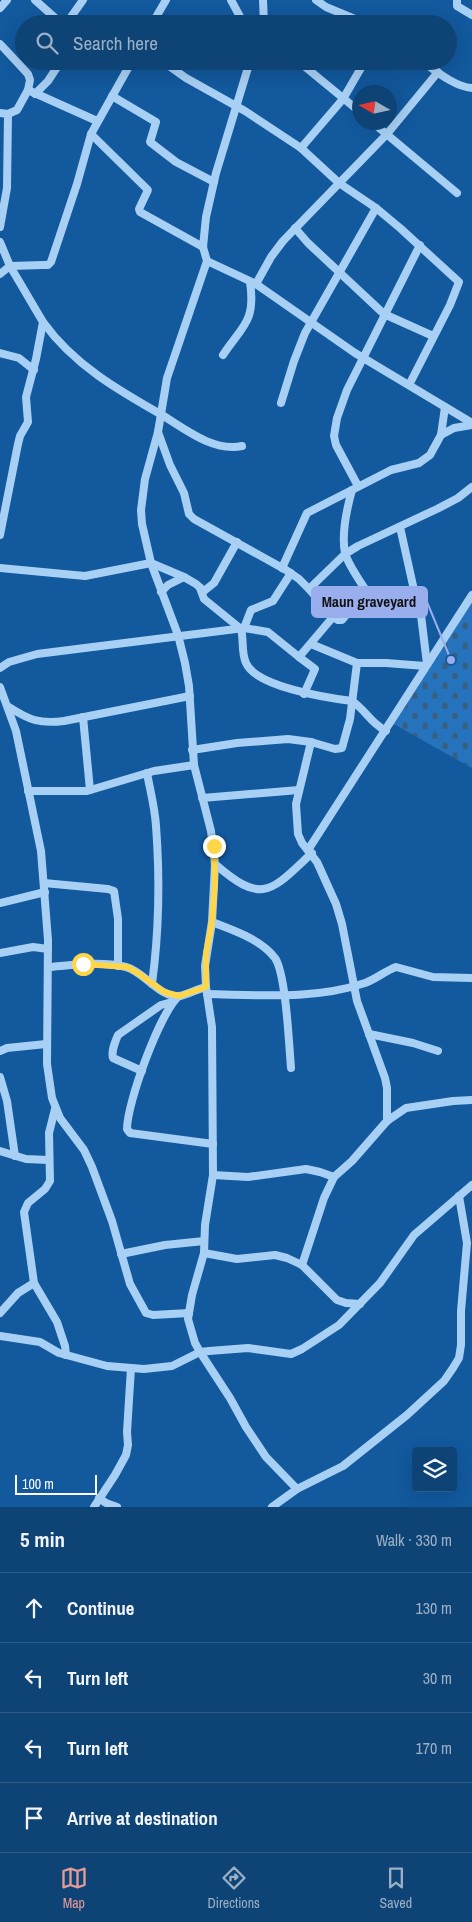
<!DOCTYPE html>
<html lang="en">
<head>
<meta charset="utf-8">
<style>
	body { margin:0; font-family:"Archivo Narrow",sans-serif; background:#1c4e7e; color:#f1f3f6 }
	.controls { position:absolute; right:15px; bottom:15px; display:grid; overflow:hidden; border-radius:5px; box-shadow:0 5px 20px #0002 }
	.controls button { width:45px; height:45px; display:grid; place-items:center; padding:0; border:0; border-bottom:1px solid #2e5c88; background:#0e4376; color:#f1f3f6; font:25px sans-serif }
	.compass { position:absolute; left:352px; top:85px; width:45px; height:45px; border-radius:50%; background:#0e4376; box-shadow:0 5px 20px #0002; rotate:279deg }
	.scale { position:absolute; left:15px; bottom:12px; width:82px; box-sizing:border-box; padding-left:5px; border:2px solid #fff; border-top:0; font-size:14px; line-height:18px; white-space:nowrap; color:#fff; -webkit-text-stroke:4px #12599e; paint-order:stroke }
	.stop { position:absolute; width:15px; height:15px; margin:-11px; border:4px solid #ffd54a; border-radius:50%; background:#fff }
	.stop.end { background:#ffd54a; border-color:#fff; box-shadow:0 1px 5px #0008 }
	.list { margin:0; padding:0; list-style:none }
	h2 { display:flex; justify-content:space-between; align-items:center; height:65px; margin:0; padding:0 20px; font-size:21px }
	h2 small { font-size:16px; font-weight:400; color:#9bb0c5 }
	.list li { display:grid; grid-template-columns:32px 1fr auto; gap:15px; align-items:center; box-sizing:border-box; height:70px; padding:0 20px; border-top:1px solid #2e5c88 }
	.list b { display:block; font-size:19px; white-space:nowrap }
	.list em { font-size:16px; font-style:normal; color:#9bb0c5 }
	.icon { flex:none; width:28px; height:28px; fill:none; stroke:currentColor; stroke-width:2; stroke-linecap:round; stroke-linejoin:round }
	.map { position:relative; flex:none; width:472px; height:1507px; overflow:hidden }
	.search { position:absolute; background:#0e4376; box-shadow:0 5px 20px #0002; left:15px; right:15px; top:15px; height:55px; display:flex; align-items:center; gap:12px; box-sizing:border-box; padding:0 18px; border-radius:28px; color:#9bb0c5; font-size:19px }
	.sheet { height:345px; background:#0e4376 }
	nav { display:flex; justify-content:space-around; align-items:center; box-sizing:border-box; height:70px; border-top:1px solid #2e5c88; background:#0e4376; font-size:14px; color:#9bb0c5 }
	nav a { display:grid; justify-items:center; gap:2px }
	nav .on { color:#e69b98 }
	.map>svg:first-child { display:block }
	.cemetery { fill:url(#cemetery-stones) }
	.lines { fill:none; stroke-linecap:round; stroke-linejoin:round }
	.minor { stroke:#a8d0f4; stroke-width:8 }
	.route { stroke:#ffd54a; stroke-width:6 }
	.leader { fill:none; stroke:#99afed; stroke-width:2 }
	.callout-dot { fill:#99afed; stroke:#12599e; stroke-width:2 }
	.callout { fill:#99afed; stroke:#99afed; stroke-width:2 }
	.callout-label { font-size:15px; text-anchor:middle; font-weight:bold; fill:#111 }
</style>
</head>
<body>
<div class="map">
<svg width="472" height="1507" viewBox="0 0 472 1507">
	<defs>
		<pattern id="cemetery-stones" width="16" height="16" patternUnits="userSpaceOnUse" patternTransform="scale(1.25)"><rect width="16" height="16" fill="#2573bc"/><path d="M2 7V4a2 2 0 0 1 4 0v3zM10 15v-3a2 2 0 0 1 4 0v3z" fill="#3a5e7e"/></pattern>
	</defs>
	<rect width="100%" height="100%" fill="#12599e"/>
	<polygon class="cemetery" points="472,598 472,768 390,722"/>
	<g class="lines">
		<g class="minor">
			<polyline points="35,0 62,24"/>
			<polyline points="231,0 244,24"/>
			<polyline points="263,0 264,24"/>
			<polyline points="316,0 326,7 367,24"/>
			<polyline points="457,0 457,6 472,15"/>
			<polyline points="0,8 7,0"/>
			<polyline points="66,24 83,0"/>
			<polyline points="152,24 166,0"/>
			<polyline points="0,44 28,74 30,80 28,90"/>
			<polyline points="162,61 186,78 245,111 301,148 339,183 376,208 400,228 459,282 450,305 409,385"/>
			<polyline points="250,61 216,173 206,217 203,247 207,261 256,284 355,353 472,423"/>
			<polyline points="298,61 360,112"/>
			<path d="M 422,61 C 436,71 455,87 472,88"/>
			<polyline points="35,94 48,81 61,61"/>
			<polyline points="112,96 156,122 150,142 176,162 214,182"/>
			<polyline points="0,113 8,114 7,188 0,227"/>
			<polyline points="8,114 17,110 28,90 97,121"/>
			<polyline points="372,122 457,193"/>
			<polyline points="91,134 148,190 139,209 140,212 203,247"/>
			<polyline points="301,148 343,99 365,61"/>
			<polyline points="295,228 308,243 384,314 433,336"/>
			<polyline points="0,242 10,266 43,322 36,359 26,397 28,422 20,436 18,444 0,535"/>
			<polyline points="207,261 167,378 158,432 145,479 141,510 142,524 151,563 178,635 185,663 189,686 194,765 211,831 215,864 212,922 205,966 206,987 212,1027 213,1175 205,1225 204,1253 192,1295 188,1319 195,1343 200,1352 230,1398 246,1427 266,1457 297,1489"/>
			<polyline points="0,274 10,266 43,265 48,265 51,262 77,184 91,134 132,61"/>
			<polyline points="256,284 271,257 283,241 387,134 438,72"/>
			<path d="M 43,322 C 74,365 118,390 162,415 C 185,429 213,452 242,446"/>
			<polyline points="0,353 19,358 34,370"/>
			<path d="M 223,355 C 242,326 256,322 250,282"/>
			<polyline points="281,403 294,361 305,333 376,208"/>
			<polyline points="158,432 170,465 184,493 189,514 194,519 286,570 299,579 309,589 345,554 358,546 437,509 458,498 472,487"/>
			<polyline points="441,435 454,428 472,425"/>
			<polyline points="358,486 336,445 334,436 337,418 347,390 420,245"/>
			<path d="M 352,490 C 347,508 341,533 345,553 C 348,565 362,584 369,595 L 415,592"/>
			<polyline points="400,527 414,590 420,607 427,664"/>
			<polyline points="0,568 85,576 151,563 184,577"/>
			<polyline points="282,568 307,513 391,470 419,463 430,455 441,435 445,407"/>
			<path d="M 200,588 L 204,599 L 241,629 C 244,640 241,652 246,663 C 256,687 328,698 352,701 C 366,710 369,722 386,731"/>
			<polyline points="309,589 333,617"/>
			<polyline points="161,592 168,585 184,577 196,584 204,591 214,583 237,542"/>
			<polyline points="244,628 268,632 299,657 333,617 338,620 342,620 357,602 369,595"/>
			<polyline points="299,657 315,669 304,694"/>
			<polyline points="357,663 386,663 425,666"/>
			<polyline points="0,668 9,662 37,654 244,628 251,610 273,601 291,573"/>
			<polyline points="0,687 16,731 41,851 48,940 47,1064 52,1098 60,1118 84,1150 92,1167 112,1221 130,1284 146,1313 153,1315 189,1313"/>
			<path d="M 9,707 C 29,720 39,724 64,721 L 190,696"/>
			<polyline points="83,717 90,790"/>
			<polyline points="311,742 296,804 298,834 302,843 317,862 336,904 342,924 357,1001 385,1078 387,1088 387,1121"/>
			<polyline points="192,750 237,743 288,739 311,742 335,749 342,748 350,719 357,663 311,644"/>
			<path d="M 147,773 C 150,790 155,808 156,826 C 160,878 159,932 152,984"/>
			<polyline points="28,791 87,791 154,771 194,765"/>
			<polyline points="202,798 299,790"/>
			<polyline points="308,850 472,595"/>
			<path d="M 215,864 C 263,906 271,891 312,853"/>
			<polyline points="44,883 108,889 114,891 118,919 118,966"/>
			<polyline points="0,903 45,892"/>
			<path d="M 212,922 C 232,930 261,939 275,958 C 286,974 289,1045 291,1068"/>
			<polyline points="0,953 33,947 48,949"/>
			<path d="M 48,967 C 74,965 101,961 126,967 C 145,972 159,998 180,996 C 188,994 198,989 206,987"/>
			<path d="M 207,994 C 260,995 314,1000 365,983 C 376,979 385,971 396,967 L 433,977 L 472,978"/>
			<path d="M 179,996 C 160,1012 127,1103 127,1129 L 130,1133 L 213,1144"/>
			<polyline points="369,1034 413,1043 438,1051"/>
			<polyline points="0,1051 7,1048 46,1044"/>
			<path d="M 142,1071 L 113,1058 C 111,1051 115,1042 118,1035 L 161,1005 L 172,1002"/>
			<polyline points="0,1077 7,1101 15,1156"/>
			<polyline points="55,1109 49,1133 50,1181 45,1189 28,1203 24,1212 34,1283 57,1322 65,1346 66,1355"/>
			<polyline points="0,1151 26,1159 48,1160"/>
			<polyline points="213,1175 248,1177 306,1169 320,1172 334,1177"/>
			<polyline points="204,1253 237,1259 275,1255 287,1258 302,1265 337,1300 346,1303 360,1304"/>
			<polyline points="121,1254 165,1245 204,1241"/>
			<polyline points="302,1265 324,1198 334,1177 352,1161 387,1121 406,1108 453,1101 472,1100"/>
			<polyline points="0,1313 18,1293 34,1283"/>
			<polyline points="0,1336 40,1342 59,1353 107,1366 144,1369 172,1366 200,1352 209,1351 248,1348 291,1354 302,1349 339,1325 380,1283 414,1235 472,1185"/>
			<polyline points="99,1498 106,1503 117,1507"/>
			<polyline points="94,1507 115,1475 126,1455 128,1445 127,1432 131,1368"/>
			<polyline points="272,1507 297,1489 343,1466 407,1415 444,1381 453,1368 459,1358 461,1345 461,1311 467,1243 459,1196"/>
		</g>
	</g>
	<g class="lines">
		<polyline class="route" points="83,964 127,967 138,973 164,992 179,996 206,987 206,954 212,922 215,883 214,846"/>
	</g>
	<path class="leader" d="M451 660L427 602"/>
	<circle class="callout-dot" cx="451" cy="660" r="5"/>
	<rect class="callout" x="312" y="587" width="115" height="30" rx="5"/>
	<g class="callout-label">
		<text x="369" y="607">Maun graveyard</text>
	</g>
</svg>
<div class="controls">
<button><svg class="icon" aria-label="layers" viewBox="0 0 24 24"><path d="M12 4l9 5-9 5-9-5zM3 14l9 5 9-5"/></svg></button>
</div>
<svg class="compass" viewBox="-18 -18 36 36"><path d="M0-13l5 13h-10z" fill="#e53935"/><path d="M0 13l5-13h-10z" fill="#9bb0c5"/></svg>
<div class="scale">100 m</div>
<div class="stop" style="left:83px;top:964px"></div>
<div class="stop end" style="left:214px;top:846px"></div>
<div class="search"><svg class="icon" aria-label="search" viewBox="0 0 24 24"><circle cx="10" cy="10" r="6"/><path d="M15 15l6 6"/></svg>Search here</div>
</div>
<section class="sheet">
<h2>5 min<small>Walk · 330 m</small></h2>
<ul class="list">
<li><svg class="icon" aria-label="ahead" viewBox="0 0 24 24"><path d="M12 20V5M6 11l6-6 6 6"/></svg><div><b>Continue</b></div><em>130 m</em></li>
<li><svg class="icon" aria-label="left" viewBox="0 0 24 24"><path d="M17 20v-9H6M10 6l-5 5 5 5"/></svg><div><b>Turn left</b></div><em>30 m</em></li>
<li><svg class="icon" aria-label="left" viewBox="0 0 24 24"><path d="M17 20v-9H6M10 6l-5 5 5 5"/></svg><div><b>Turn left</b></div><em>170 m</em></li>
<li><svg class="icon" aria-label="arrive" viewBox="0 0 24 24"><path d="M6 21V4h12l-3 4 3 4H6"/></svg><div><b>Arrive at destination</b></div></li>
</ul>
</section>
<nav>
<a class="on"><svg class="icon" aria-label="map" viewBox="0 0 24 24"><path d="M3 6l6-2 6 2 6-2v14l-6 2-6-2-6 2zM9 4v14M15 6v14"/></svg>Map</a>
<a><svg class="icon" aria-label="directions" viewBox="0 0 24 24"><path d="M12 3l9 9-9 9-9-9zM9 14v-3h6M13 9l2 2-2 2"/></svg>Directions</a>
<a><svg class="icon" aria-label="saved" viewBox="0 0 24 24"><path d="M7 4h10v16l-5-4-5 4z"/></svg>Saved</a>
</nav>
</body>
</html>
